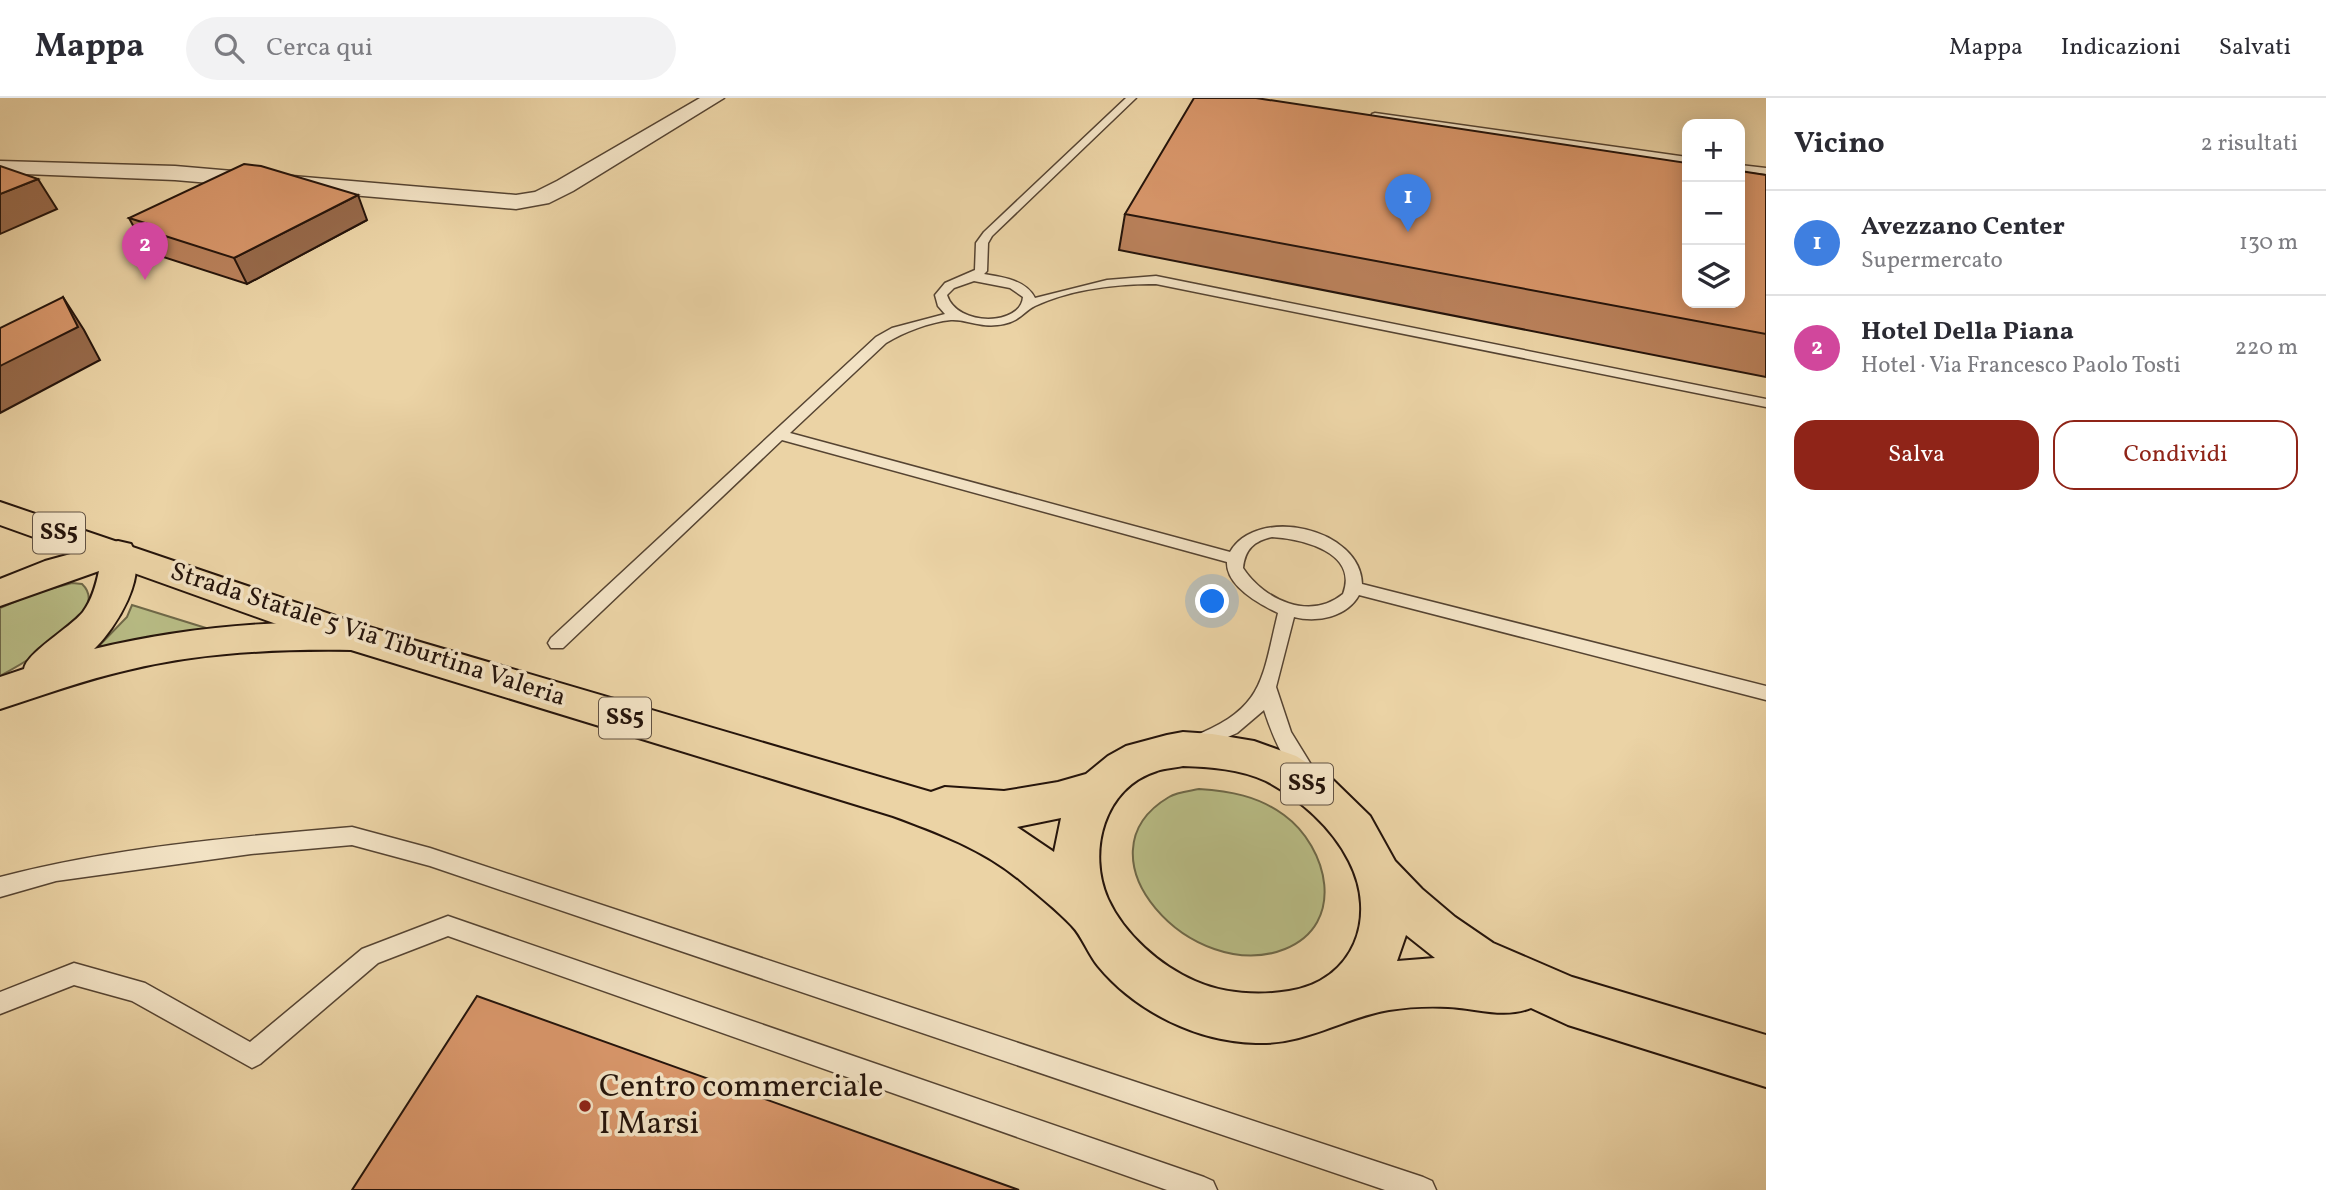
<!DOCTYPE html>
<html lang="it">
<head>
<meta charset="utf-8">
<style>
	body { margin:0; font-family:Vollkorn,serif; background:#f2f2f3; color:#2b2b33 }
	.controls { position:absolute; right:21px; top:21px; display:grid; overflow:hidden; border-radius:14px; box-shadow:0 4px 18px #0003 }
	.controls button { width:63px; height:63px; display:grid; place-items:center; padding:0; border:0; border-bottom:2px solid #e1e1e2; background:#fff; color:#2b2b33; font:35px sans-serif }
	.you { position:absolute; left:1213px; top:504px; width:24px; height:24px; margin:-18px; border:5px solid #fff; border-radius:50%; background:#1a73e8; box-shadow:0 0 0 10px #1a73e833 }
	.badge { display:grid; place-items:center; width:46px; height:46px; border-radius:50%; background:#8f2418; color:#fff; font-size:23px; font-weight:700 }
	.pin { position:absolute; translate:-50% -58px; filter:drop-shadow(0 2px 4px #0008) }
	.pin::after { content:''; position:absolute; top:37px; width:24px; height:21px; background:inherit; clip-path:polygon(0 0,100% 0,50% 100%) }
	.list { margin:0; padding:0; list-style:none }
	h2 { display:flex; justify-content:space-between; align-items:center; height:91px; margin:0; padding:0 28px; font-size:30px }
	h2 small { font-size:23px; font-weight:400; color:#7c7c81 }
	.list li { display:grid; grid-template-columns:46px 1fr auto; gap:21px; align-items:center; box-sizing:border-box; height:105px; padding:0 28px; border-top:2px solid #e1e1e2 }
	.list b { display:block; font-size:26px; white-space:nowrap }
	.list p { margin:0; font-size:23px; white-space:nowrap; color:#7c7c81 }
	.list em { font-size:23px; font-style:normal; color:#7c7c81 }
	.actions { display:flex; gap:14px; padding:21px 28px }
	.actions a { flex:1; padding:16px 0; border:2px solid #8f2418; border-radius:21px; text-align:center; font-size:24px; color:#8f2418 }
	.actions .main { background:#8f2418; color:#fff }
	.icon { flex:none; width:38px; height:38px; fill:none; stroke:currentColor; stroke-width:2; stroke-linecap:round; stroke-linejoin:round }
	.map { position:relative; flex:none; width:1766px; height:1092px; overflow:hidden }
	header { display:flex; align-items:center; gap:42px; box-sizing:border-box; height:98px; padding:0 35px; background:#fff; border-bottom:2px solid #e1e1e2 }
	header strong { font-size:33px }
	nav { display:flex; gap:38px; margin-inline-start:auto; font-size:24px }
	.search { width:490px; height:63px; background:#f2f2f3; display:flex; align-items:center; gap:18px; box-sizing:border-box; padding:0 24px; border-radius:38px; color:#7c7c81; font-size:26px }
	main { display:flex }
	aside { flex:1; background:#fff }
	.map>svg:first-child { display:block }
	.green { fill:#b8bc85; stroke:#6e6848; stroke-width:2 }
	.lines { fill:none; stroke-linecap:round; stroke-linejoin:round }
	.service-casing { stroke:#564432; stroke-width:3 }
	.minor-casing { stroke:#564432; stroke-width:3 }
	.primary-casing { stroke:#25140b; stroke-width:4 }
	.trunk-casing { stroke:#25140b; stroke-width:4 }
	.service { fill:#f2e2c4; fill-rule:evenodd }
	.minor { fill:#f2e2c4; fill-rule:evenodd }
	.primary { fill:#ebd3a5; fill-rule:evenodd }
	.trunk { fill:#ebd3a5; fill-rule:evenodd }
	.wall { fill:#ba815b; stroke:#25140b; stroke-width:2 }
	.shaded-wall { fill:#97694a; stroke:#25140b; stroke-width:2 }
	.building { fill:#d8966a; stroke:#25140b; stroke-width:2 }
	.poi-dot { fill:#8f2418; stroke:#f2e2c4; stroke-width:2.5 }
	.labels { text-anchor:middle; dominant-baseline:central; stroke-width:7; stroke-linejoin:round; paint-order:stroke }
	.shield { fill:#f2e2c4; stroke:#625242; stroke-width:2 }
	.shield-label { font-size:24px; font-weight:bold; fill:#25140b }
	.street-label { font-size:26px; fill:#25140b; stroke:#f2e2c4 }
	.near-poi-label { font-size:32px; fill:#25140b; stroke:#f2e2c4; text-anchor:start }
</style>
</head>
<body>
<header>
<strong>Mappa</strong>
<div class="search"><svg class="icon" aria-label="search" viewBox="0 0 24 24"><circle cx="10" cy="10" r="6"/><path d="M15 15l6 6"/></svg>Cerca qui</div>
<nav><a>Mappa</a><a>Indicazioni</a><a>Salvati</a></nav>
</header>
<main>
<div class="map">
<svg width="1766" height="1092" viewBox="0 0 1766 1092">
	<rect width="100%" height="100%" fill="#ebd3a5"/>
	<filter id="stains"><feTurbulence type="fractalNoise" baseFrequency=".00286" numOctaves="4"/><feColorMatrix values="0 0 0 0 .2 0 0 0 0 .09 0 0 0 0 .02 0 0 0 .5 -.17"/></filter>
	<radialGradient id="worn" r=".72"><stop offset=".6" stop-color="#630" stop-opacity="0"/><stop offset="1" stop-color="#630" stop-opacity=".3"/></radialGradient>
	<g class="green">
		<path d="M 72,485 L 82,486 C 114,516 22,566 0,578 L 0,510 L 35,495 Z"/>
		<polygon points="132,507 206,530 95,552 127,519"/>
		<path d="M 1199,691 C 1230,693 1258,698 1284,717 C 1328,749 1347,826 1285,851 C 1193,888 1071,757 1169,699 C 1177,694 1190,693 1199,691 Z"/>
	</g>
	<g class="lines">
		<defs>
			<g id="service">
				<path d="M 1126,0 L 1136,0 L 992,138 L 988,145 L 987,173 L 984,176 C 1002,179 1026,182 1035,200 L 1107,182 L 1156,178 L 1766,301 L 1766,309 L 1156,186 C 1117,186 1071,191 1035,208 C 1023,214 1021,222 1004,226 C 981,231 967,221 951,222 C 930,224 904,234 886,245 L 790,335 L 1230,454 C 1257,407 1361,430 1362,486 L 1766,588 L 1766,602 L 1359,497 C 1347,519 1317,525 1294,519 L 1276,589 L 1291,634 L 1315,673 L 1312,679 C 1289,686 1270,630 1264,612 L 1237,635 L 1196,653 L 1189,650 L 1186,645 L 1189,640 C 1264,611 1261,585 1278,515 C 1259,506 1226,488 1227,464 L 782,342 L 563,550 L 551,550 L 548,545 L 551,540 L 876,239 L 892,230 L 945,216 L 938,208 L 935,197 L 945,185 L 975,172 L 976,145 L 984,134 ZM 974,183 L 1010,190 L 1023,199 C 1021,228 957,229 947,197 L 954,190 ZM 1272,439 C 1302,441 1359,454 1343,496 C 1310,523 1264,502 1243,470 C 1245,451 1254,443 1272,439 Z"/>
				<polygon points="1375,15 1687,59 1687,65 1372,20 1372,16"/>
				<polygon points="1740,67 1766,70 1766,76 1740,73"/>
				<path d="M 352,729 L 430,750 L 1423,1079 L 1432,1083 L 1436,1092 L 1385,1092 L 430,768 L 352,747 L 251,756 L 56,783 L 0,799 L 0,779 C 114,749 235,739 352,729 Z"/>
				<polygon points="448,818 1204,1079 1213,1083 1217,1092 1167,1092 448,838 378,865 260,966 252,970 132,903 74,887 0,916 0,894 74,865 145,885 250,944 362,851"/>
			</g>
			<polygon id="minor" points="700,0 724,0 573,93 549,105 516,111 175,82 0,75 0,63 175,68 516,97 535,94 557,83"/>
			<path id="primary" d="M 0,404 L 362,527 L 931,694 L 945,689 L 1004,693 L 1058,684 L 1086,676 L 1108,658 L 1126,648 L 1167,637 L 1183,634 L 1212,636 L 1254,643 L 1296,658 L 1331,680 L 1370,718 L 1395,763 L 1422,791 L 1455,819 L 1493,845 L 1572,879 L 1766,937 L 1766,989 L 1568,927 L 1531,910 C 1504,921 1476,910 1448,909 C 1428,908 1408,909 1389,912 C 1343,920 1305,947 1256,945 C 1197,944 1135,913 1098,868 C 1088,856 1082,838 1072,828 C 1057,812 1038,797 1020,782 C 982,751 939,735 893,718 L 338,548 L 0,427 ZM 1183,668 C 1211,669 1240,671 1266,683 C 1300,701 1332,729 1349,763 C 1378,819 1354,883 1289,893 C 1259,898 1224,896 1195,883 C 1160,868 1124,836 1108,801 C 1087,754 1104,689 1157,673 C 1165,670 1174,670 1183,668 ZM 1061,720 L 1054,754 L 1017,729 ZM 1406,837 L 1435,860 L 1397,863 Z"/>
			<path id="trunk" d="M 118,443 L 131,446 C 149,477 116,530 94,551 C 180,530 264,523 352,524 L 366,528 L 371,538 L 366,548 L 352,552 C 277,551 202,554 128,572 C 84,582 43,597 0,611 L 0,579 L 24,571 C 26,555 70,530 83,514 C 92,502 96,487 99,473 L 0,508 L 0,481 L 45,463 Z"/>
		</defs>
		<use href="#service" class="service-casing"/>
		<use href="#minor" class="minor-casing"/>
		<use href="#primary" class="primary-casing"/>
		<use href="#trunk" class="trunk-casing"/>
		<use href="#service" class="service"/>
		<use href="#minor" class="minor"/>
		<use href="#primary" class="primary"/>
		<use href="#trunk" class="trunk"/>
	</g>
	<g class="wall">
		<polygon points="1766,77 1766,279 1119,152 1125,116"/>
		<polygon points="129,120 367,122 247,186 151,155 147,147 143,146"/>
	</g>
	<g class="shaded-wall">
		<polygon points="38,81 57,111 0,136 0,96"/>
		<polygon points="358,97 367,122 247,186 234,160"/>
		<polygon points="63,199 84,232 100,262 0,315 0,268"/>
	</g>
	<g class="building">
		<polygon points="1194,0 1256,0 1687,65 1687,205 1740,205 1740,73 1766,77 1766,236 1125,116"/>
		<polygon points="244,66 261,68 358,97 234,160 137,129 145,125 129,120"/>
		<polygon points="0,68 38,81 0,96"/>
		<polygon points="63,199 78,229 0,268 0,230"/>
		<polygon points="477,898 1019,1092 352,1092"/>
	</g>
	<circle class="poi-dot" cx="585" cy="1008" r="7"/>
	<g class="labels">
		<g class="shield">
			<rect x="33" y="414.5" width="52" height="41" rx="5"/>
			<rect x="599" y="599.5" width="52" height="41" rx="5"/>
			<rect x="1281" y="665.5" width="52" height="41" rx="5"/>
		</g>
		<g class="shield-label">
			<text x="59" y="435">SS5</text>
			<text x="625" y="620">SS5</text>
			<text x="1307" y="686">SS5</text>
		</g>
		<g class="street-label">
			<text transform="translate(368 537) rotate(18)">Strada Statale 5 Via Tiburtina Valeria</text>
		</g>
		<g class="near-poi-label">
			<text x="599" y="990">Centro commerciale<tspan x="599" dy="37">I Marsi</tspan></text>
		</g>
	</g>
	<rect width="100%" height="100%" filter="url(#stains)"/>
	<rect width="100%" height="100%" fill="url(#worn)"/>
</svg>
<div class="controls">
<button>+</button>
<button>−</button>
<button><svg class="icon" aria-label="layers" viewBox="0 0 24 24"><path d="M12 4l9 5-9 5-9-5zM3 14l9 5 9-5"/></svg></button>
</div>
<div class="you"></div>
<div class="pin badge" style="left:1408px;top:134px;background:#3f7fe0">1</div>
<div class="pin badge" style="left:145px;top:182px;background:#d1479c">2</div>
</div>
<aside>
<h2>Vicino<small>2 risultati</small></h2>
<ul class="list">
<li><span class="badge" style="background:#3f7fe0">1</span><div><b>Avezzano Center</b><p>Supermercato</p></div><em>130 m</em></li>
<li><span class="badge" style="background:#d1479c">2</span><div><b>Hotel Della Piana</b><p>Hotel · Via Francesco Paolo Tosti</p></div><em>220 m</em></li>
</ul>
<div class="actions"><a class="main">Salva</a><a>Condividi</a></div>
</aside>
</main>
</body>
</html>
